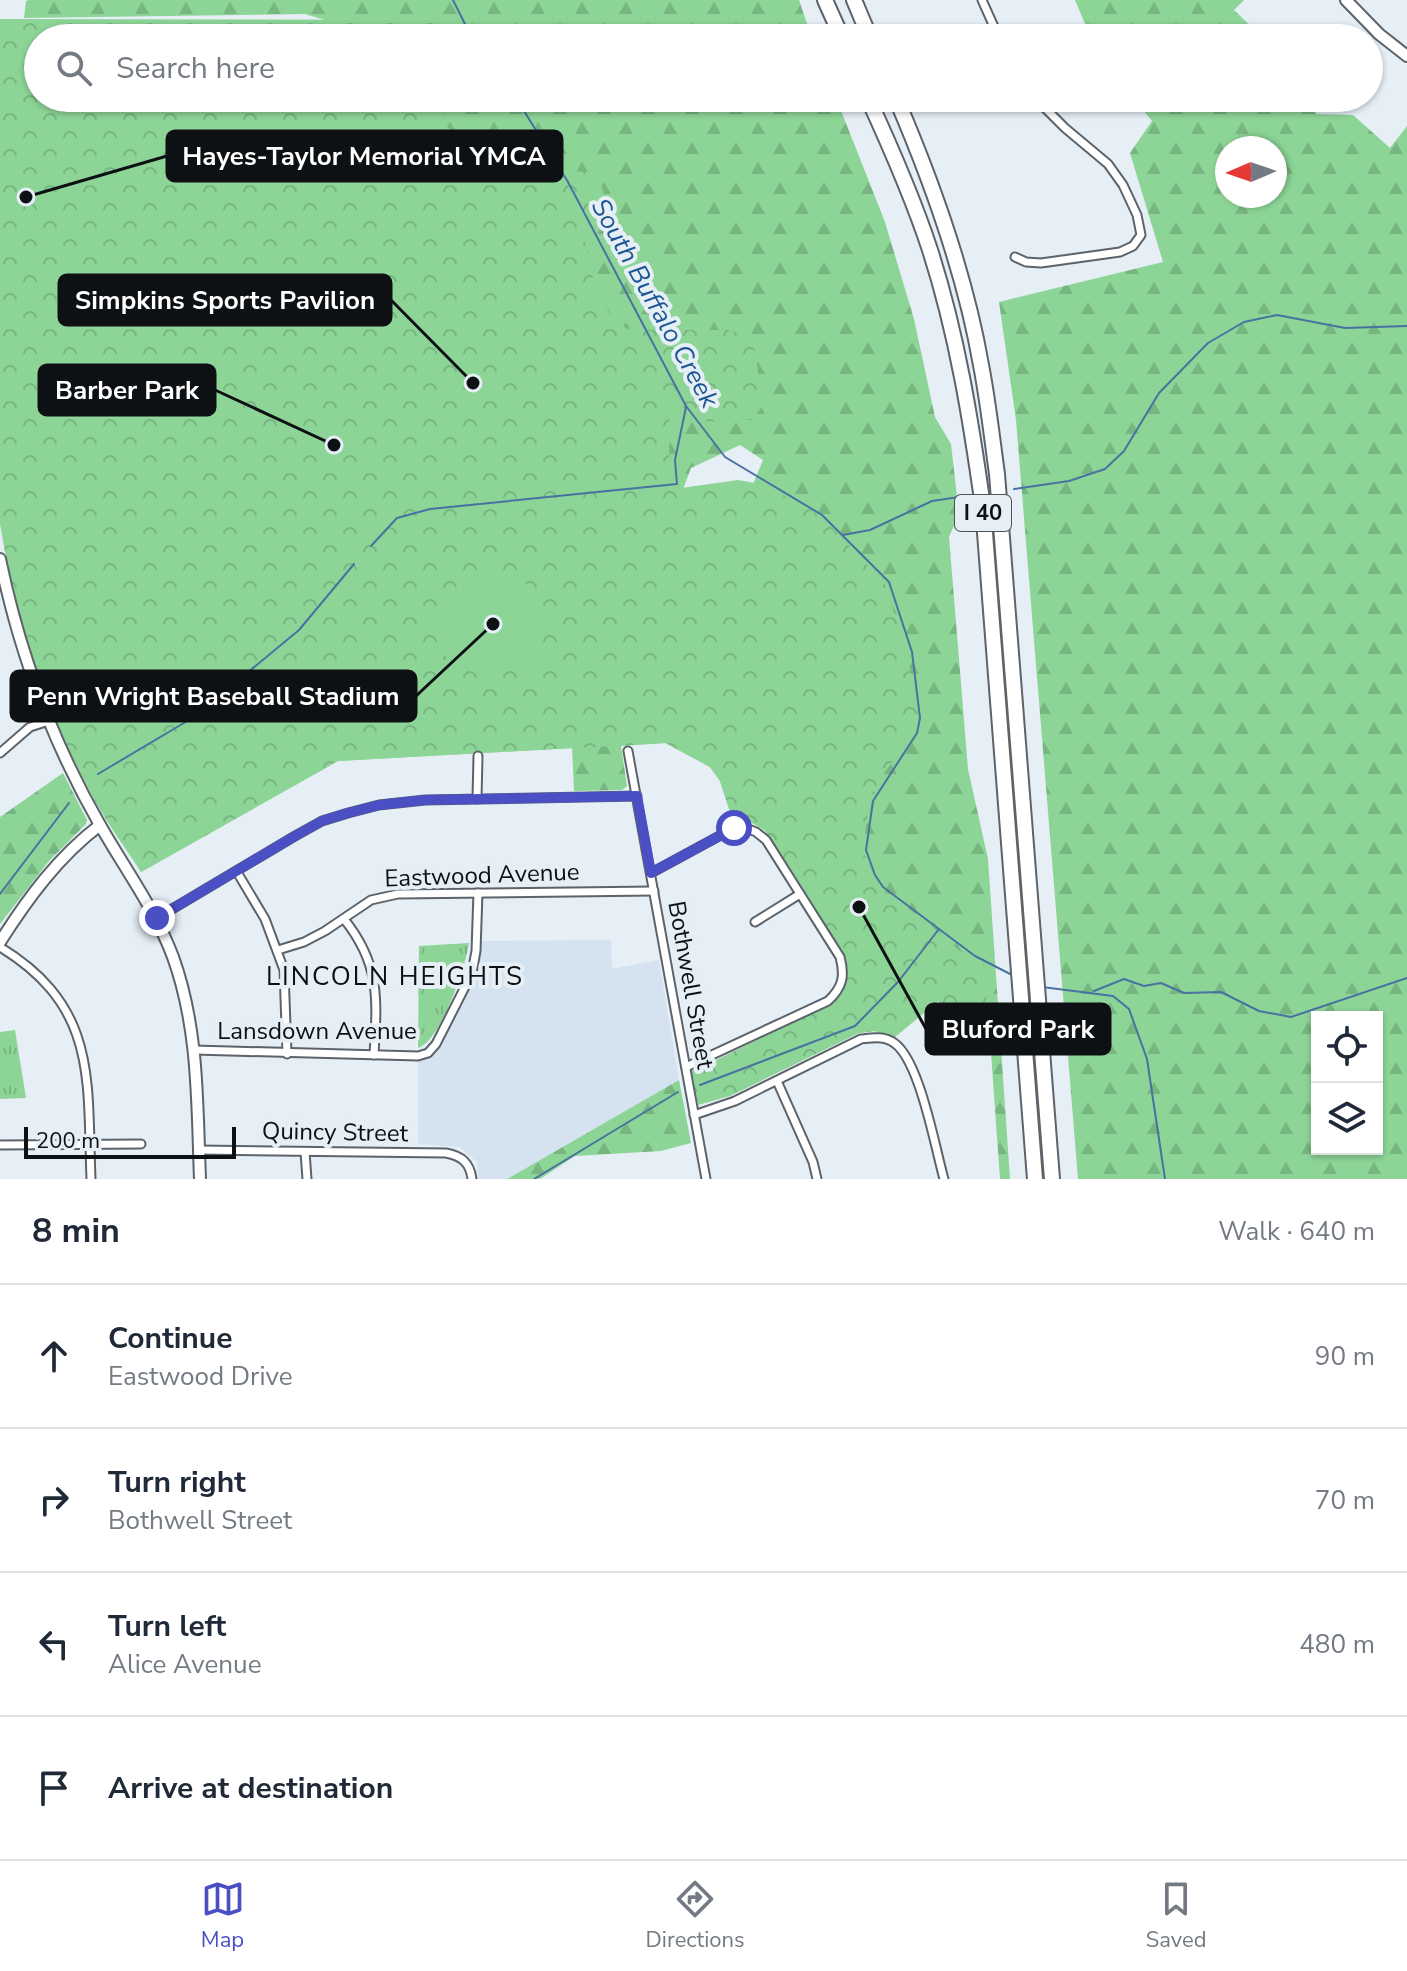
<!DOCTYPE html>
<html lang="en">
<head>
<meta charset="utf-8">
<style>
	body { margin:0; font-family:"Nunito Sans",sans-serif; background:#f2f2f3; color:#1f2937 }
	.controls { position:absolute; right:24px; bottom:24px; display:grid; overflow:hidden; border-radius:0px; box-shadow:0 2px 6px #0004 }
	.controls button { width:72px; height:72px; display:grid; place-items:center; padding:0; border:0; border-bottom:2px solid #e0e1e3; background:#fff; color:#1f2937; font:40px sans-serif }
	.compass { position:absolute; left:1215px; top:136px; width:72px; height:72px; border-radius:50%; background:#fff; box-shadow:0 2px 6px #0004; rotate:268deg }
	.scale { position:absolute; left:24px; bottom:20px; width:212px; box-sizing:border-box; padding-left:8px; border:4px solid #0e1114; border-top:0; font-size:22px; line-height:28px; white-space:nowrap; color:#0e1114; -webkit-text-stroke:6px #e6eef6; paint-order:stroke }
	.stop { position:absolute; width:24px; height:24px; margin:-18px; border:6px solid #4a4fc4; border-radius:50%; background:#fff }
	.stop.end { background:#4a4fc4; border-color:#fff; box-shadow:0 2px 8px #0008 }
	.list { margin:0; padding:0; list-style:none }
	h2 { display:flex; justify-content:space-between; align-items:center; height:104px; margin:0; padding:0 32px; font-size:34px }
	h2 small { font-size:26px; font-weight:400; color:#747a83 }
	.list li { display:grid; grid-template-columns:52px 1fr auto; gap:24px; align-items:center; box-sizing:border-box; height:144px; padding:0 32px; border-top:2px solid #e0e1e3 }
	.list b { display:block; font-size:30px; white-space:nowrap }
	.list p { margin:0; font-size:26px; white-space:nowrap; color:#747a83 }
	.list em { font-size:26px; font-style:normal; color:#747a83 }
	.icon { flex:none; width:44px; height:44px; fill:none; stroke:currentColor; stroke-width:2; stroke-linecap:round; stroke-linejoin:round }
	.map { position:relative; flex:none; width:1407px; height:1179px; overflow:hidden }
	.search { position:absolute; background:#fff; box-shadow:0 2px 6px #0004; left:24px; right:24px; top:24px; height:88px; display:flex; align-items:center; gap:20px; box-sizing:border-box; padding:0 28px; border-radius:44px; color:#747a83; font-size:30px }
	.sheet { height:680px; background:#fff }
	nav { display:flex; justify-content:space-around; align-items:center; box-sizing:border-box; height:112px; border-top:2px solid #e0e1e3; background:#fff; font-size:22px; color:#747a83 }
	nav a { display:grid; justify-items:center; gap:4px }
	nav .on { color:#4a4fc4 }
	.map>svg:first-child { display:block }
	.built { fill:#d5e3f0 }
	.grass { fill:url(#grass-tufts) }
	.forest { fill:url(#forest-firs); fill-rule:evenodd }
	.park { fill:url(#park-crowns) }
	.pitch { fill:#8dd597 }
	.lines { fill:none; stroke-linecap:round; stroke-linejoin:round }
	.stream { stroke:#4972a1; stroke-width:2 }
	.street-casing { stroke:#5c636a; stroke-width:11 }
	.secondary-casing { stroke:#5c636a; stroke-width:14 }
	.highway-casing { stroke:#5c636a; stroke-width:18 }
	.street { stroke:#fff; stroke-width:7 }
	.secondary { stroke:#fff; stroke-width:10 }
	.highway { stroke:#fff; stroke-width:14 }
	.route { stroke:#4a4fc4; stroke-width:10 }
	.labels { text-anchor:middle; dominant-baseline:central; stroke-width:8; stroke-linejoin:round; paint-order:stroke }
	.shield { fill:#e6eef6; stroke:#4f5358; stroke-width:2 }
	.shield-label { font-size:22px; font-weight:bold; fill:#0e1114 }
	.street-label { font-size:24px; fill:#0e1114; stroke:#e6eef6 }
	.water-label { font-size:26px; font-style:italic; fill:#1c5694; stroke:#e6eef6 }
	.neighbourhood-label { font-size:26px; letter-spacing:2px; fill:#0e1114; stroke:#e6eef6 }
	.leader { fill:none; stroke:#0e1114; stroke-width:3 }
	.callout-dot { fill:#0e1114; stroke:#e6eef6; stroke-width:3 }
	.callout { fill:#0e1114; stroke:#0e1114; stroke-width:3 }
	.callout-label { font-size:26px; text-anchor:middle; font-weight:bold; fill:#fff }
</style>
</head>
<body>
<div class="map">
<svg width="1407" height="1179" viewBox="0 0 1407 1179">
	<defs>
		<pattern id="grass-tufts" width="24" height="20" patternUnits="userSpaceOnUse" patternTransform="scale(2)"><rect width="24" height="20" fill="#8dd597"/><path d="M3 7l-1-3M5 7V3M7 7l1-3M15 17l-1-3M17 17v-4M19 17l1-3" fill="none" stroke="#78b681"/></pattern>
		<pattern id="forest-firs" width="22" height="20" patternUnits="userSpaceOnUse" patternTransform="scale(2)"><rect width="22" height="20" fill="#8dd597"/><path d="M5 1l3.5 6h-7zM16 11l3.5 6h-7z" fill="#78b681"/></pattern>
		<pattern id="park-crowns" width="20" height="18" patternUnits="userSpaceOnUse" patternTransform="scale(2)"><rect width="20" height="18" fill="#8dd597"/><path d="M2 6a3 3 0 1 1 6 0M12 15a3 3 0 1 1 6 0" fill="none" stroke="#78b681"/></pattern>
	</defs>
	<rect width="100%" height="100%" fill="#e6eef6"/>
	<polygon class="built" points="611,940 612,969 659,960 679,1080 507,1179 479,1179 477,1162 459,1147 418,1144 418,1062 431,1057 442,1046 479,967 482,941"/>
	<g class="grass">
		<path d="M 469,943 C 466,966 440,1042 418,1048 L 419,946 Z"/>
		<polygon points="15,1030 26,1098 0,1099 0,1032"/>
	</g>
	<g class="forest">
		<polygon points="29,0 799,0 812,38 358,38 342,25 305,14 24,18 26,1"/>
		<polygon points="1075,0 1244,0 1234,10 1263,38 1091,38"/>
		<polygon points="127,98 836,98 885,222 914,319 935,417 951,444 959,514 949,537 968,769 988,859 1010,1179 1000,1179 991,1053 938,1001 895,1037 874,1031 859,1033 879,904 741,513 763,460 740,445 691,468 676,508 697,671 733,821 720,781 710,767 665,743 621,746 627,786 622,790 574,791 572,748 338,761 141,872 116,831"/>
		<path d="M 1133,98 L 1303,98 L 1317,114 L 1353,115 L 1390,148 L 1407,126 L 1407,1179 L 1078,1179 L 1016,420 L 999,302 L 1163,262 L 1130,153 L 1152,121 ZM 1227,148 L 1275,148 L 1275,196 L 1227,196 ZM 1317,1017 L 1377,1017 L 1377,1149 L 1317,1149 Z"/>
		<polygon points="63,773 87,820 86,824 49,861 0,924 0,817"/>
		<polygon points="679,1080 691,1143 661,1151 575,1156 540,1179 507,1179"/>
	</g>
	<path class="park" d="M 0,19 L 437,20 L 441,38 L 38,38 L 38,98 L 457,98 L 440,123 L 510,165 L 551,171 L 593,172 C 605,189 607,201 603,222 L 584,237 L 594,282 L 614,322 L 631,330 L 728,330 L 753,338 L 763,405 L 752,420 L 692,422 L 669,414 C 670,442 665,464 681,488 L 738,480 L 765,485 L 821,516 L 885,584 L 907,654 L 917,700 L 918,718 L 915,733 L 881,777 L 869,799 L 863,852 L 881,889 L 929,924 L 962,953 L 984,964 L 991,1054 L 938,1001 L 895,1037 L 874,1031 L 859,1033 L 730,1096 L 698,1105 L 691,1069 L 712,1062 L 832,1003 C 840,993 848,984 847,970 C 846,952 779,849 764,830 L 752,823 L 733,821 L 720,781 L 710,767 L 666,743 L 338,761 L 141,872 C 127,850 111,829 98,806 C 49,720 16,621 0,524 Z"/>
	<path class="pitch" d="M 484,567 C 494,570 506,571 515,576 C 550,594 548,629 538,661 L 483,676 L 450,664 L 436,638 L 444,608 L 440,599 Z"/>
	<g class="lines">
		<g class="stream">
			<polyline points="453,0 472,38"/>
			<polyline points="516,98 568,182 686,406 725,457 822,515 889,582 912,652 920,718 917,733 873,801 866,850 875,875 883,887 975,956 1014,976"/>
			<polyline points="1014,489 1069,481 1105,469 1124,451 1159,393 1208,343 1244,322 1277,315 1345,328 1407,326"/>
			<polyline points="843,535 870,530 932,501 959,497"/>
			<polyline points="371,546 397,518 430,509 677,484 675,460 686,407"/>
			<polyline points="98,774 194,717 299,630 354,564"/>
			<polyline points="0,894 69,803"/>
			<polyline points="1042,987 1113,996 1129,1009 1147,1059 1165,1179"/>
			<polyline points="1094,991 1124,979 1144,986 1161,983 1184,993 1221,992 1259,1011 1291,1017 1407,978"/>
			<polyline points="700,1085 855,1026 898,982 939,929"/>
			<polyline points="534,1179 678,1092"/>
		</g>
		<defs>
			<g id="street">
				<polyline points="982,0 999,38"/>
				<polyline points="1015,257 1026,262 1041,263 1120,252 1133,246 1141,235 1137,215 1123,185 1108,164 1065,128 1035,98"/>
				<polyline points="628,751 706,1179"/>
				<polyline points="0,753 30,727 49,721"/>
				<polyline points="477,799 478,756"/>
				<polyline points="237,872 265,919 284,970 287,1054"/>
				<path d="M 651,873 L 734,828 L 746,828 L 756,832 L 766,840 L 840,957 C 845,976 843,987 828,1001 L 686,1067"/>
				<polyline points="157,918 295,836 322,821 348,813 379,805 425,800 637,796"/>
				<path d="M 344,919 C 381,965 377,1000 374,1055"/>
				<polyline points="755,922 800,894"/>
				<path d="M 0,947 C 98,1007 87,1079 91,1179"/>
				<polyline points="278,950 304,942 325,931 371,900 398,894 654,891"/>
				<polyline points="194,1050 418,1056 428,1053 436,1044 472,973 476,951 478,893"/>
				<polyline points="777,1081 813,1162 817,1179"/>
				<path d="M 694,1115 L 735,1101 L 861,1039 C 871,1038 882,1036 891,1041 C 919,1054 935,1148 944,1179"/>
				<polyline points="0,1145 141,1144"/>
				<path d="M 199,1150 L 446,1153 C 462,1156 470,1163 472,1179"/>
				<polyline points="305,1152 307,1179"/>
			</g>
			<g id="secondary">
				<polyline points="1346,0 1379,34 1407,56"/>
				<path d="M 0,559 C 19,651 53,743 100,825 C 125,869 155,909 173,957 C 199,1029 197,1104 200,1179"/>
				<path d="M 0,942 C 28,898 58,857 100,825"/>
			</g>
			<g id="highway">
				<polyline points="825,0 842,38"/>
				<polyline points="854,0 870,38"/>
				<path d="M 868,98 C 891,148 913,198 930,250 C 957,334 971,421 983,507 L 1035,1179"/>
				<path d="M 896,98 C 933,184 965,273 981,365 C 988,401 992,438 997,474 L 1052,1179"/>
			</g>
		</defs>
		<use href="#street" class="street-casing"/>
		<use href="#secondary" class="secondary-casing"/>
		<use href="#highway" class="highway-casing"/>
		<use href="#street" class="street"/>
		<use href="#secondary" class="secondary"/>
		<use href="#highway" class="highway"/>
	</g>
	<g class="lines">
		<polyline class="route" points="157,918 295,836 322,821 348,813 379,805 425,800 637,796 651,873 734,828"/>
	</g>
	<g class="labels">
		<rect class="shield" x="955" y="495" width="56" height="36" rx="6"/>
		<g class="shield-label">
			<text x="983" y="513">I 40</text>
		</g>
		<g class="street-label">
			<text transform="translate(482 875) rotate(-2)">Eastwood Avenue</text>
			<text transform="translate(691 985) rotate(80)">Bothwell Street</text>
			<text x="317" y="1031">Lansdown Avenue</text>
			<text transform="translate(335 1132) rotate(1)">Quincy Street</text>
		</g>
		<g class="water-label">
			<text transform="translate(655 303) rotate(61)">South Buffalo Creek</text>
		</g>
		<g class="neighbourhood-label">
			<text x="395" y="976">LINCOLN HEIGHTS</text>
		</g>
	</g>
	<path class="leader" d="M26 197L167 156M473 383L391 300M334 445L215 390M493 624L416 696M859 907L926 1029"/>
	<g class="callout-dot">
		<circle cx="26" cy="197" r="8"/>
		<circle cx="473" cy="383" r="8"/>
		<circle cx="334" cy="445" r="8"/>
		<circle cx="493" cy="624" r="8"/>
		<circle cx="859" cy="907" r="8"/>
	</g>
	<g class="callout">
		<rect x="167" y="131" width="395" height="50" rx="8"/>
		<rect x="59" y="275" width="332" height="50" rx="8"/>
		<rect x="39" y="365" width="176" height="50" rx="8"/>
		<rect x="11" y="671" width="405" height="50" rx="8"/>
		<rect x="926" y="1004" width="184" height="50" rx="8"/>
	</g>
	<g class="callout-label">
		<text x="364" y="165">Hayes-Taylor Memorial YMCA</text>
		<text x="225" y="309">Simpkins Sports Pavilion</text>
		<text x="127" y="399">Barber Park</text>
		<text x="213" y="705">Penn Wright Baseball Stadium</text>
		<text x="1018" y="1038">Bluford Park</text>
	</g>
</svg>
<div class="controls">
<button><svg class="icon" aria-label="locate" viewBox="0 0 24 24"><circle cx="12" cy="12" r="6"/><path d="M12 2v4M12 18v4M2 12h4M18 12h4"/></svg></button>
<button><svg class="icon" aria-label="layers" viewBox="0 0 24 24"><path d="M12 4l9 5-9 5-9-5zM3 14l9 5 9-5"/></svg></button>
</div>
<svg class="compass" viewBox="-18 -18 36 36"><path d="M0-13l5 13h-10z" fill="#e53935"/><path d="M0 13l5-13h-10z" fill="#747a83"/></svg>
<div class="scale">200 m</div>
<div class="stop" style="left:734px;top:828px"></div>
<div class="stop end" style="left:157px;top:918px"></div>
<div class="search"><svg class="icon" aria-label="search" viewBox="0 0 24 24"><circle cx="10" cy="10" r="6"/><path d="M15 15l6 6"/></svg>Search here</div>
</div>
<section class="sheet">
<h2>8 min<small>Walk · 640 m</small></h2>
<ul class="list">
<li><svg class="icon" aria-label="ahead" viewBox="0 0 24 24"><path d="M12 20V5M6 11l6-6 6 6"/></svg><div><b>Continue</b><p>Eastwood Drive</p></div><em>90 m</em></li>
<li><svg class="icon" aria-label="right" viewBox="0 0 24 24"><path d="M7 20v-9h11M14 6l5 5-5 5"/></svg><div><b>Turn right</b><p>Bothwell Street</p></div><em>70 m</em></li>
<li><svg class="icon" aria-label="left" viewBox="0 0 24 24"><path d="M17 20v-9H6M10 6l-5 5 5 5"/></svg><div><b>Turn left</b><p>Alice Avenue</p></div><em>480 m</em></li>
<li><svg class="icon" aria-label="arrive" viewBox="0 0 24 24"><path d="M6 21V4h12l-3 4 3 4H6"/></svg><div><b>Arrive at destination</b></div></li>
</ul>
</section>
<nav>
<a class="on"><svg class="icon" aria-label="map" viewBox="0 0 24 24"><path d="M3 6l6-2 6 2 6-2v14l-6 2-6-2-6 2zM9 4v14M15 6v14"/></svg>Map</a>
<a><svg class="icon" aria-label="directions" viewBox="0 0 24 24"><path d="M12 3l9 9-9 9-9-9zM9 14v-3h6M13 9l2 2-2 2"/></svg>Directions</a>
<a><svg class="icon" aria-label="saved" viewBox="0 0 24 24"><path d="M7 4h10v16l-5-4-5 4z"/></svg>Saved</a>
</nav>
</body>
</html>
